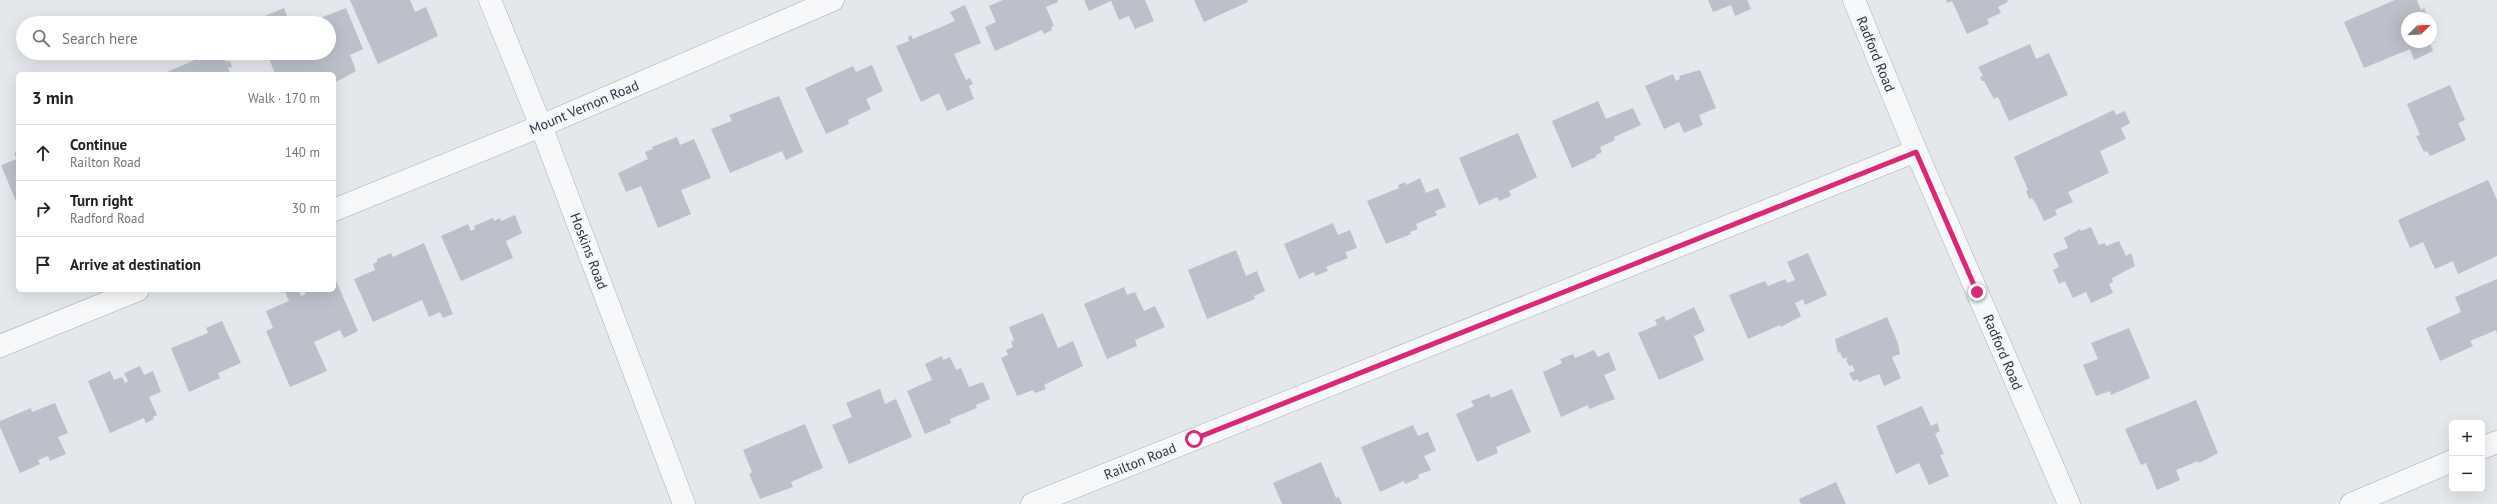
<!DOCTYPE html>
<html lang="en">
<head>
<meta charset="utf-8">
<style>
	body { margin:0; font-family:"PT Sans",sans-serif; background:#f6f6f6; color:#202124 }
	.controls { position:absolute; right:12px; bottom:12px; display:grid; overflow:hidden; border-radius:6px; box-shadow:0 4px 16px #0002 }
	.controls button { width:36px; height:36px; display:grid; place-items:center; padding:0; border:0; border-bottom:1px solid #e0e0e0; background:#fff; color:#202124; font:20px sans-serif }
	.compass { position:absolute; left:2401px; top:12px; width:36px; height:36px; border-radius:50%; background:#fff; box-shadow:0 4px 16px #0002; rotate:66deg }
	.stop { position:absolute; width:12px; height:12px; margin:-9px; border:3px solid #db2777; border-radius:50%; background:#fff }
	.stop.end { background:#db2777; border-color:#fff; box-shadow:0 1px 4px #0008 }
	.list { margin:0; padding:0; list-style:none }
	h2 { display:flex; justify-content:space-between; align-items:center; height:52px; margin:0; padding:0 16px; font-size:17px }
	h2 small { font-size:13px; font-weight:400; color:#757577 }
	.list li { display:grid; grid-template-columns:26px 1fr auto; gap:12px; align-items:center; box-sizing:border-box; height:56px; padding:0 16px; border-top:1px solid #e0e0e0 }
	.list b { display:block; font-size:15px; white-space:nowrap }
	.list p { margin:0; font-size:13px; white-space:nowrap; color:#757577 }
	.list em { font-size:13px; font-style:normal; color:#757577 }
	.icon { flex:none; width:22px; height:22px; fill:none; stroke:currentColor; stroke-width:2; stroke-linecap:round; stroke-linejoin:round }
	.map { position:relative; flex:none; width:2497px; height:504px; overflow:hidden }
	.search { position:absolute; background:#fff; box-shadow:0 4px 16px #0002; left:16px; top:16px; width:320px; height:44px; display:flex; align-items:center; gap:10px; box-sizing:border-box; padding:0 14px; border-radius:22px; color:#757577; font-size:15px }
	.panel { position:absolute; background:#fff; box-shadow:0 4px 16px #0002; left:16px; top:72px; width:320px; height:220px; border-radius:6px }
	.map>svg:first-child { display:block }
	.building { fill:#bbc0ca }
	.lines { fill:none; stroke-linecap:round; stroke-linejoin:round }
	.minor-casing { stroke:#a9aeb7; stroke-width:23 }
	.minor { stroke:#f7f8fa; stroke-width:22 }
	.route { stroke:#db2777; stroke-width:5 }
	.labels { text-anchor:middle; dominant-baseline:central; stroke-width:4; stroke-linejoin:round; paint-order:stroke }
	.street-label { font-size:14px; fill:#2b3445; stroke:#f4f6f9 }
</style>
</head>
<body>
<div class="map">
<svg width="2497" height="504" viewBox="0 0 2497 504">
	<rect width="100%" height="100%" fill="#e4e7ec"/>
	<g class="building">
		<polygon points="350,0 410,0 415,12 426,7 438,36 378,64"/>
		<polygon points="1003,0 1058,0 1058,2 1046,7 1054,26 1051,27 1052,30 1044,34 1042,30 995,51 985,27 996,22 989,6"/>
		<polygon points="1084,0 1145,0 1154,21 1135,29 1129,16 1119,20 1111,1 1089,11"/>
		<polygon points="1194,0 1247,0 1248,2 1204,22"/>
		<polygon points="1708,0 1747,0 1751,9 1735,16 1731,5 1713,12"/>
		<polygon points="1946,0 2007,0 2008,2 1998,7 2001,13 1987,19 1989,24 1967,34 1952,1 1947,3"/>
		<polygon points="2395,0 2417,0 2421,10 2424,8 2428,18 2407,18 2407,42 2431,42 2431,34 2434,42 2430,43 2433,51 2414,60 2410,49 2364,68 2344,22"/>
		<polygon points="965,5 981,43 954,54 966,80 970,78 973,84 969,86 974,99 947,111 939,93 921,102 896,46 909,41 908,37 911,35 913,39 955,21 950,12"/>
		<polygon points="284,8 290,23 254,23 253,21"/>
		<polygon points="346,8 363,49 350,55 356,71 334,83 334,74 275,74 267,53 329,53 329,23 304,23 303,21 308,19 310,22"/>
		<polygon points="2030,44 2036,59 2049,53 2068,95 2009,121 1998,97 1994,99 1984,81 1982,81 1980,77 1983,76 1978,67"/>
		<polygon points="211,53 222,53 226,62 230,61 232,67 228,68 231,74 168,74 167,72"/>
		<polygon points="872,65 883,91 866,99 871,109 848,120 849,124 826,134 805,88 853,66 856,72"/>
		<polygon points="1700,70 1716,108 1699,115 1703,125 1684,133 1679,122 1664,129 1645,86 1673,74 1676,81 1680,79 1679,76"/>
		<polygon points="2450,85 2465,120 2458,123 2466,140 2430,156 2427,151 2424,152 2416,136 2420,135 2407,104"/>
		<polygon points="779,96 803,152 786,160 782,151 730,173 711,129 732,121 729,115"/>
		<polygon points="1598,101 1606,119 1633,108 1641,125 1614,137 1615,140 1600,147 1602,152 1596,155 1596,157 1572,168 1552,121"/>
		<polygon points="2114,110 2116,115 2125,111 2130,123 2121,128 2126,139 2100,151 2109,173 2068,192 2073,202 2055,210 2057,215 2044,221 2036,204 2032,198 2029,199 2026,191 2028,190 2014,157"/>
		<polygon points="1518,133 1537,177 1509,191 1511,196 1499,201 1497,197 1479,205 1459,158"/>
		<polygon points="677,137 680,145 694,139 711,178 681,190 691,214 658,228 641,186 626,192 618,173 648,159 645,152 653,149 652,147"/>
		<polygon points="18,151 18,206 1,165 17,159 14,153"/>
		<polygon points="1420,178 1426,193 1438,188 1446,207 1435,211 1437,215 1416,224 1418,229 1410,232 1411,234 1386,244 1367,201 1399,188 1398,185 1405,182 1406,185"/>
		<polygon points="2488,180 2497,200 2497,256 2458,274 2453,261 2435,269 2423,242 2410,248 2398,220"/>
		<polygon points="515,215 522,233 506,241 513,258 461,281 441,236 468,224 471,231 475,229 474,226 493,218 494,221 500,218 501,221"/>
		<polygon points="1333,223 1338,235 1350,230 1357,248 1345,252 1348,258 1326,267 1328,271 1315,276 1314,272 1299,279 1284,244"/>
		<polygon points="2091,227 2099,245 2105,243 2106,246 2119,241 2126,256 2131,253 2135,266 2112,278 2113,282 2109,284 2113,293 2091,303 2086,292 2073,298 2065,281 2059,284 2053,270 2059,267 2053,254 2068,248 2064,238 2080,229 2081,231"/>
		<polygon points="424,243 453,314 443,318 440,312 429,317 422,300 373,322 354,279 375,270 373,264 377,262 377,259 391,253 393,257"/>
		<polygon points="1236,250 1246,276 1257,271 1265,291 1254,296 1255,299 1207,319 1188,270"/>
		<polygon points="1808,253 1827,295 1805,305 1803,299 1795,303 1801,316 1781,327 1780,325 1748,339 1729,295 1765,281 1768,286 1785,279 1787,283 1795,280 1787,262"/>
		<polygon points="2497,279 2497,334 2496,330 2470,341 2473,346 2440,361 2426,328 2461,312 2455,297"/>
		<polygon points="336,281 358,331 344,338 340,330 314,342 327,371 290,387 266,331 273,328 266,311 289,301 285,292 299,290 301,296 306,294 304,290 334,290 334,282"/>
		<polygon points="1124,287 1127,295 1135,292 1144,311 1155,306 1165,327 1135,340 1137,346 1107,359 1084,304"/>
		<polygon points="1694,307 1705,331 1694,336 1704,360 1659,380 1638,333 1657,325 1655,320 1664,316 1666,321"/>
		<polygon points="1043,313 1058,348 1073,341 1083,366 1044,385 1046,389 1035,393 1033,390 1017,396 1001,358 1008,355 1006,350 1013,347 1011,342 1014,340 1009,327"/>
		<polygon points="1887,317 1898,343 1900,354 1892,357 1901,378 1884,386 1879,374 1859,382 1858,379 1853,381 1849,373 1855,371 1852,365 1849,366 1846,360 1848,357 1843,359 1840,352 1838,353 1835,339"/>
		<polygon points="222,321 241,363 218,373 220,378 189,392 171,348 208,333 206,328"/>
		<polygon points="2129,328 2150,378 2111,395 2110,391 2096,396 2083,365 2098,359 2091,343"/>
		<polygon points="1594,350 1598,357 1609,352 1616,370 1604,375 1615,399 1589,409 1588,405 1561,417 1543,372 1562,363 1560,359 1573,354 1575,358"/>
		<polygon points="942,356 943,360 950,357 956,370 961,368 969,387 983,382 990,399 976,405 977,408 950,419 951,423 925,434 907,391 932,380 925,364"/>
		<polygon points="140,366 144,375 153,371 161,392 149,397 157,415 153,417 154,419 146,423 144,418 110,433 88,381 110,371 114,380 122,377 125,383 128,381 124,373"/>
		<polygon points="880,389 885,404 896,399 912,437 849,464 832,425 852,417 846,403"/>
		<polygon points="1512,389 1531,432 1496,447 1498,453 1477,462 1456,414 1474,406 1471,401 1489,394 1491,398"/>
		<polygon points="2196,400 2218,453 2199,463 2198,461 2176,470 2180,480 2157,490 2146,463 2141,465 2125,429"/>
		<polygon points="55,403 68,433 58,437 66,454 50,461 48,456 38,460 40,464 20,473 0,427 0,421 31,408 32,412"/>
		<polygon points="1922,406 1931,426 1937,423 1940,431 1935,434 1944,454 1940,455 1949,476 1929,485 1919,463 1896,474 1876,426"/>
		<polygon points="805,424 823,468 791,482 793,487 760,499 749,474 752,472 743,450"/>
		<polygon points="1413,425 1418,436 1428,432 1436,451 1424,456 1431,470 1418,475 1419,478 1405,484 1404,481 1380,492 1361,447"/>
		<polygon points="1321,462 1336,498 1339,497 1342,504 1282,504 1273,483"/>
		<polygon points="1836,482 1846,504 1801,504 1799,499"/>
	</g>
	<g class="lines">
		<defs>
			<g id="minor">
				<polyline points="490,0 541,126 684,504"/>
				<polyline points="1854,0 1916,151 2069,504"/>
				<polyline points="334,210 541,126 833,0"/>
				<polyline points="0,346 138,290"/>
				<polyline points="2482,448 2497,442"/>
				<polyline points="1032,504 1916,151"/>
				<polyline points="2351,504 2452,461"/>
			</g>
		</defs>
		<use href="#minor" class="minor-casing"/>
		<use href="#minor" class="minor"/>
	</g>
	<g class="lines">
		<polyline class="route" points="1194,439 1916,152 1977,292"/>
	</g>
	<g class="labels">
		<g class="street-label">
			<text transform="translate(1876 54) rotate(68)">Radford Road</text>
			<text transform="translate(584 107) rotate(-23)">Mount Vernon Road</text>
			<text transform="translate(589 251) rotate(69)">Hoskins Road</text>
			<text transform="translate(2003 352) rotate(67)">Radford Road</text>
			<text transform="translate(1140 461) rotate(-22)">Railton Road</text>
		</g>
	</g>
</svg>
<div class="controls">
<button>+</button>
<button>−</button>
</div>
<svg class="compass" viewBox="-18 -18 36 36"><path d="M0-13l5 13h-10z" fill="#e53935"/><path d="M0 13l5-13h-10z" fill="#757577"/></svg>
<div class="stop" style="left:1194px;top:439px"></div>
<div class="stop end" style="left:1977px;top:292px"></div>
<div class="search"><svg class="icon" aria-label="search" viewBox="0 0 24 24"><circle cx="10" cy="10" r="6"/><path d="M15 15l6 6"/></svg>Search here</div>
<section class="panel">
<h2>3 min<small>Walk · 170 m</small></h2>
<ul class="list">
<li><svg class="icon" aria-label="ahead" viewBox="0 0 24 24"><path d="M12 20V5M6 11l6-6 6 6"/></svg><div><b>Continue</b><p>Railton Road</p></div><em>140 m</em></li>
<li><svg class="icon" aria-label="right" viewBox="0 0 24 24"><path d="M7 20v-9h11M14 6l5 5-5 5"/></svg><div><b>Turn right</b><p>Radford Road</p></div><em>30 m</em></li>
<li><svg class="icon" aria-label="arrive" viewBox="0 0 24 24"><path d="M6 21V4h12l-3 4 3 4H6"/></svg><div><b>Arrive at destination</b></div></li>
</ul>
</section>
</div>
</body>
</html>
